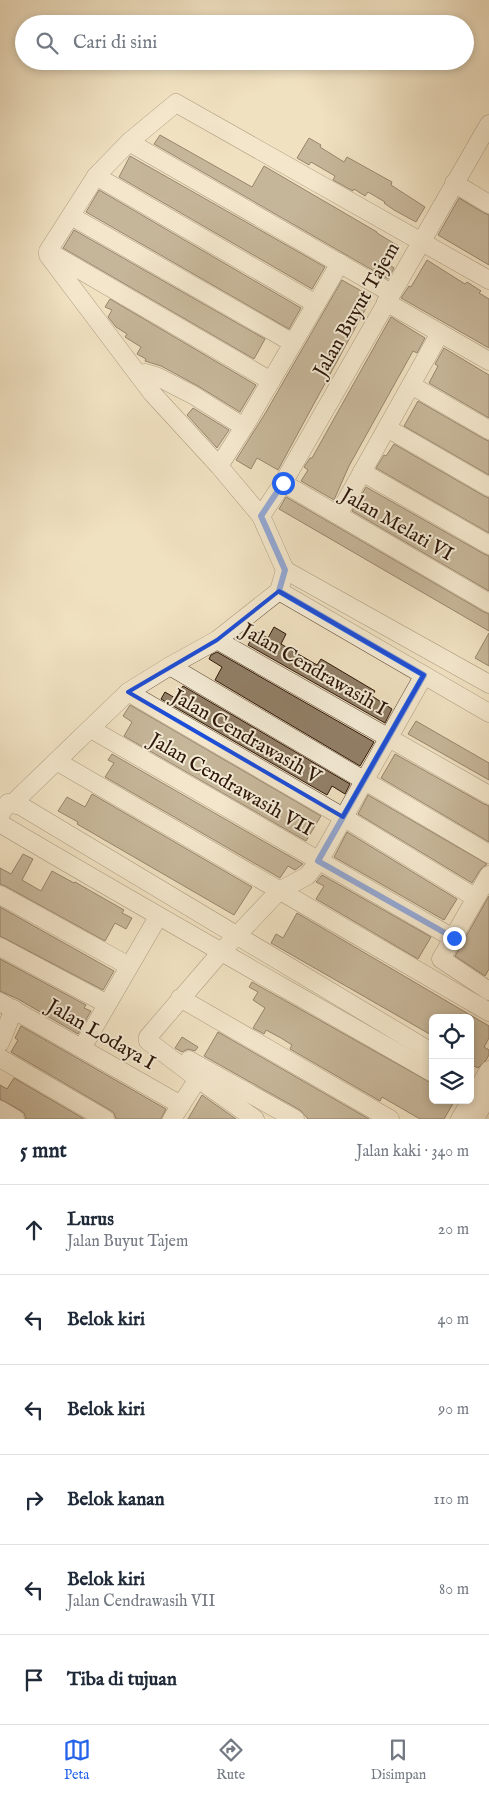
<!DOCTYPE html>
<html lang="id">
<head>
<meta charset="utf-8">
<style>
	body { margin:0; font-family:"IM FELL English",serif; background:#f2f2f3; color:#1f2937 }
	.controls { position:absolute; right:15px; bottom:15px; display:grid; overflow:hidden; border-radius:8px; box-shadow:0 2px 8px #0003 }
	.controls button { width:45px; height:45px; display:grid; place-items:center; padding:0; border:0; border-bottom:1px solid #e0e1e3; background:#fff; color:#1f2937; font:25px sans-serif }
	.stop { position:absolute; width:15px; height:15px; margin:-11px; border:4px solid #2563eb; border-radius:50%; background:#fff }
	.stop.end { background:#2563eb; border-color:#fff; box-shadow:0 1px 5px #0008 }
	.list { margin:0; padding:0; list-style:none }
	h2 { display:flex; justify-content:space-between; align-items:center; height:65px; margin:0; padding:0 20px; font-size:21px }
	h2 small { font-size:16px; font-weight:400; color:#747a83 }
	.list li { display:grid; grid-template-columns:32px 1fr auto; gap:15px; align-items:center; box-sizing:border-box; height:90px; padding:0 20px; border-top:1px solid #e0e1e3 }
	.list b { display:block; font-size:19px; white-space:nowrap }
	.list p { margin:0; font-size:16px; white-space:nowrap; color:#747a83 }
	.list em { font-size:16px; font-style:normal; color:#747a83 }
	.icon { flex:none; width:28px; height:28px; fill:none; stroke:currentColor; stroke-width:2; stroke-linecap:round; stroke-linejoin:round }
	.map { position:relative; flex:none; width:489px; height:1119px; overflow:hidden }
	.search { position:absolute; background:#fff; box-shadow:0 2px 8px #0003; left:15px; right:15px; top:15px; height:55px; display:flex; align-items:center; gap:12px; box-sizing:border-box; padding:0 18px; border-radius:28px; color:#747a83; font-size:19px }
	.sheet { height:605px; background:#fff }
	nav { display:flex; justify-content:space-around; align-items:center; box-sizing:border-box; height:70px; border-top:1px solid #e0e1e3; background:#fff; font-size:14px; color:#747a83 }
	nav a { display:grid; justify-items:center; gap:2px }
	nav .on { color:#2563eb }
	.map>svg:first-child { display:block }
	.building { fill:#928068; stroke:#2d1608 }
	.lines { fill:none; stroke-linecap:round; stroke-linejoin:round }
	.minor-casing { stroke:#5e4936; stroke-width:19 }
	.minor { stroke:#f5ecd7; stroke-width:18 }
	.route { stroke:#2563eb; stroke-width:6 }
	.marked { fill:none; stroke:#1d4ed8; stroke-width:4; stroke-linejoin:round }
	.labels { text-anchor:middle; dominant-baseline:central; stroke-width:4; stroke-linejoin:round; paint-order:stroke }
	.street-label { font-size:20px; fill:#2d1608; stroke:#f5ecd7 }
</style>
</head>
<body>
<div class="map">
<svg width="489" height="1119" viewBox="0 0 489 1119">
	<rect width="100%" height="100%" fill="#f0e1c1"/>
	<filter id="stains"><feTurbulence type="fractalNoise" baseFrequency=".004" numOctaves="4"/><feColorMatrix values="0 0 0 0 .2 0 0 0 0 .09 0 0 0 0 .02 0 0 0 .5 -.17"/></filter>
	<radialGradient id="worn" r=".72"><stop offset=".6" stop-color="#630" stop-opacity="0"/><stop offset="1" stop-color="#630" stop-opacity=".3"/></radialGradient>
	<g class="building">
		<polygon points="160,135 252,187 264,166 377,232 377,233 400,247 390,265 394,268 388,279 154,144"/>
		<polygon points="309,138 321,145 320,147 344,162 347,157 392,182 391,185 425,207 416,222 394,210 384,203 385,202 368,192 365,196 354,189 353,191 333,180 335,176 311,162 309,165 297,158"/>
		<polygon points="130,156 325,267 312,289 119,177"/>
		<polygon points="99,190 301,308 289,329 86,212"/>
		<polygon points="459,198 484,213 489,215 489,265 438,235"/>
		<polygon points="74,230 265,339 254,359 63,248"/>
		<polygon points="427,260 465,284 467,282 481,291 479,293 489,299 489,348 401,298 409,286 411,287"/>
		<polygon points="342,280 372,297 278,470 257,458 251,469 236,460 266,412"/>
		<polygon points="110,299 256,385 240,412 198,386 161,366 145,361 146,359 137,354 141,347 125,337 127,334 116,327 108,317 112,310 105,307"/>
		<polygon points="391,317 425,338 417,353 413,351 349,466 334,500 301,481 308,470 304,467 310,458 312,458"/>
		<polygon points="444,348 489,375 489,418 429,383 438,366 435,364"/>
		<polygon points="418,401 484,439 489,441 489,475 404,426"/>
		<polygon points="193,408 229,430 217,448 187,415"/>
		<polygon points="394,444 484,496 489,498 489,533 376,468 384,455 386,456"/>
		<polygon points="366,487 484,554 489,556 489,591 352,511"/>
		<polygon points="286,497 484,612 489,614 489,631 279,509"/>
		<polygon points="274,627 286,634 281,644 317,665 321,659 375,691 372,696 392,709 385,723 248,645 256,631 268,638"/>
		<polygon points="489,633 489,666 475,658"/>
		<polygon points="217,652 374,742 360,766 215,680 222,667 209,659 211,655"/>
		<polygon points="183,686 350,784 345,794 332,786 327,795 161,699 165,692 175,698"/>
		<polygon points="130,705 321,816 306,841 124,736 132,722 123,716"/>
		<polygon points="416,721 489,763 489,780 408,734"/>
		<polygon points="112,754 303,864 295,870 288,866 280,878 105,777 114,763 108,760"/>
		<polygon points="395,754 484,804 489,806 489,842 381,778"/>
		<polygon points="92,794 252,887 234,915 77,824 78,822 58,811 67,797 85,807"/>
		<polygon points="368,795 487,864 486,865 480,870 472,883 358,814"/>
		<polygon points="347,832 457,899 444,920 334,857"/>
		<polygon points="23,854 33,859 22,880 41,891 52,871 74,883 75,882 124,910 122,913 132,918 126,929 115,923 105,941 5,886 0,884 0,868 11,874"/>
		<polygon points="322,875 431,937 418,959 316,899 324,886 316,882"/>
		<polygon points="489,896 489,969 485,976 455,956"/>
		<polygon points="0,907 114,971 103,990 0,936"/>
		<polygon points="297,913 489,1026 489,1038 484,1047 489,1050 489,1055 486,1060 478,1068 470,1064 470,1018 433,1018 433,1036 271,943 276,934 283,938"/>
		<polygon points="0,959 86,1005 84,1008 91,1011 78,1034 18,999 0,991"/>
		<polygon points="252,982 433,1084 433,1100 455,1100 444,1119 420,1119 382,1097 380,1101 290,1049 292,1045 281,1038 266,1030 264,1034 253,1028 265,1008 253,1000 258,992 249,987"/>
		<polygon points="21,1026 166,1109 161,1119 116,1119 114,1113 110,1110 11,1052 18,1040 15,1038"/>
		<polygon points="218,1032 369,1119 308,1119 300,1110 204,1056"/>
		<polygon points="182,1037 198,1047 195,1051 188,1049 182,1052 175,1048"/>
		<polygon points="14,1078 84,1119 26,1119 24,1113 20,1110 0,1099 0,1085 7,1089"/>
		<polygon points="202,1095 236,1119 188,1119"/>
	</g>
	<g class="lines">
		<defs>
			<g id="minor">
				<polyline points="129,142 391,293"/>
				<polyline points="96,176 316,304"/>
				<polyline points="454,183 489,204"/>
				<polyline points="71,216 293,343"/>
				<polyline points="51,253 271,381"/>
				<polyline points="386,302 489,361"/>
				<polyline points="138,374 146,373 156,376 193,395 244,427"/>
				<polyline points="411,385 489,430"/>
				<polyline points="387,428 489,487"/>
				<polyline points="219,466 244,427 340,263"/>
				<polyline points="362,472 489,545"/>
				<polyline points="283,483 489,603"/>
				<polyline points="338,515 440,333"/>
				<polyline points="261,516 283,483 489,124"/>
				<polyline points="285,570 489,684"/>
				<polyline points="279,591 489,713"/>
				<polyline points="217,640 489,795"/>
				<polyline points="170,666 489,854"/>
				<polyline points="128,692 343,817 476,898"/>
				<polyline points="91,729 453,938"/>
				<polyline points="58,762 489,1012"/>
				<polyline points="13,803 128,692 170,666 217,640 279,591 285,570 261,516 219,466 152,393 48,255 48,251 96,176 129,142 176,103 489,280"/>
				<polyline points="0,815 8,803 21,806 433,1053"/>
				<path d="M 0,822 L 1,824 C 144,909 289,990 433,1073"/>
				<polyline points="489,875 441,959 489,991"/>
				<polyline points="0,895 129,966"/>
				<polyline points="0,947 107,1004"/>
				<polyline points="180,998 390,1119"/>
				<polyline points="0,1002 181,1105"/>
				<polyline points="0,1043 14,1009"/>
				<polyline points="82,1048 158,917"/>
				<polyline points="0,1058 105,1119"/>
				<polyline points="189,1060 295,1119"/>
				<polyline points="0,1110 15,1119"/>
				<polyline points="172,1119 204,1069"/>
				<polyline points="255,1119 198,1079 148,1041 148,1037 222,951 279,891 307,876 319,861 424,675"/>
				<polyline points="460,1119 489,1070"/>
				<polyline points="475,1119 489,1093"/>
			</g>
		</defs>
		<use href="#minor" class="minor-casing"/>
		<use href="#minor" class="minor"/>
	</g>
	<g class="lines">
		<polyline class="route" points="283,483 261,516 285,570 279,591 424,675 318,861 454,938"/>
	</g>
	<path d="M0 0H489V1119H0ZM 279,591 L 424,675 L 343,817 L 128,692 L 217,640 Z" fill="#f0e1c1" fill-opacity=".55" fill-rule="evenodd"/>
	<path class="marked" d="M 279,591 L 424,675 L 343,817 L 128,692 L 217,640 Z"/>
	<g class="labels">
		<g class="street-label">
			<text transform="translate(357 310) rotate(-60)">Jalan Buyut Tajem</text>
			<text transform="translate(397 525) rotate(30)">Jalan Melati VI</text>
			<text transform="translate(314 670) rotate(30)">Jalan Cendrawasih I</text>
			<text transform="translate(246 737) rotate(30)">Jalan Cendrawasih V</text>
			<text transform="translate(231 785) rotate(30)">Jalan Cendrawasih VII</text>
			<text transform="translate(101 1035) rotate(30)">Jalan Lodaya I</text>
		</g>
	</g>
	<rect width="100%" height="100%" filter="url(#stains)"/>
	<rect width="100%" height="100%" fill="url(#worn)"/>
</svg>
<div class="controls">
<button><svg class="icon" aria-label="locate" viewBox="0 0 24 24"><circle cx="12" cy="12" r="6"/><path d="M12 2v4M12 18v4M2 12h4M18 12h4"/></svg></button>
<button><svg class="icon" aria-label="layers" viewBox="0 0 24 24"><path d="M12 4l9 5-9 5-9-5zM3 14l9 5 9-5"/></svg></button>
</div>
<div class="stop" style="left:283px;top:483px"></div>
<div class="stop end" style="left:454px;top:938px"></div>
<div class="search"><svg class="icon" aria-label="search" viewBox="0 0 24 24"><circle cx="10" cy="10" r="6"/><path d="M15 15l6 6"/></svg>Cari di sini</div>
</div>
<section class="sheet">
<h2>5 mnt<small>Jalan kaki · 340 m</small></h2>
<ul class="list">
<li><svg class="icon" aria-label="ahead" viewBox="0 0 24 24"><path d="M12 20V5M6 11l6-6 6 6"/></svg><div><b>Lurus</b><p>Jalan Buyut Tajem</p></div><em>20 m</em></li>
<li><svg class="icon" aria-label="left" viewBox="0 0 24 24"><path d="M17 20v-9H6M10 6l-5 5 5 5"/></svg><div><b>Belok kiri</b></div><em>40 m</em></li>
<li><svg class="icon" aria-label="left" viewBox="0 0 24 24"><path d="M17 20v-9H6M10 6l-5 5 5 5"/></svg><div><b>Belok kiri</b></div><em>90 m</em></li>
<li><svg class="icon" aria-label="right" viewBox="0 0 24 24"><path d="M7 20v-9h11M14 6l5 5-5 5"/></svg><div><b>Belok kanan</b></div><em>110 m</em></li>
<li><svg class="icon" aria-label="left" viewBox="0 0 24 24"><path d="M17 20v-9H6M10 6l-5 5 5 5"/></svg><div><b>Belok kiri</b><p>Jalan Cendrawasih VII</p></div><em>80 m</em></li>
<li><svg class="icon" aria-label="arrive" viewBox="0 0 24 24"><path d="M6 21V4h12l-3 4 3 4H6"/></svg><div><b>Tiba di tujuan</b></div></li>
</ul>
</section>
<nav>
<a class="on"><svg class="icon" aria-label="map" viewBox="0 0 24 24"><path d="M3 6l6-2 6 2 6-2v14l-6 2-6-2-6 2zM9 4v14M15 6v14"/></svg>Peta</a>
<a><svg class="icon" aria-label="directions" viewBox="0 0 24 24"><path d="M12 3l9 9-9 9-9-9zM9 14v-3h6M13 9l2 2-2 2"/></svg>Rute</a>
<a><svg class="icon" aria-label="saved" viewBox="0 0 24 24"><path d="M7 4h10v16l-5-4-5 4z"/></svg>Disimpan</a>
</nav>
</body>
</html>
